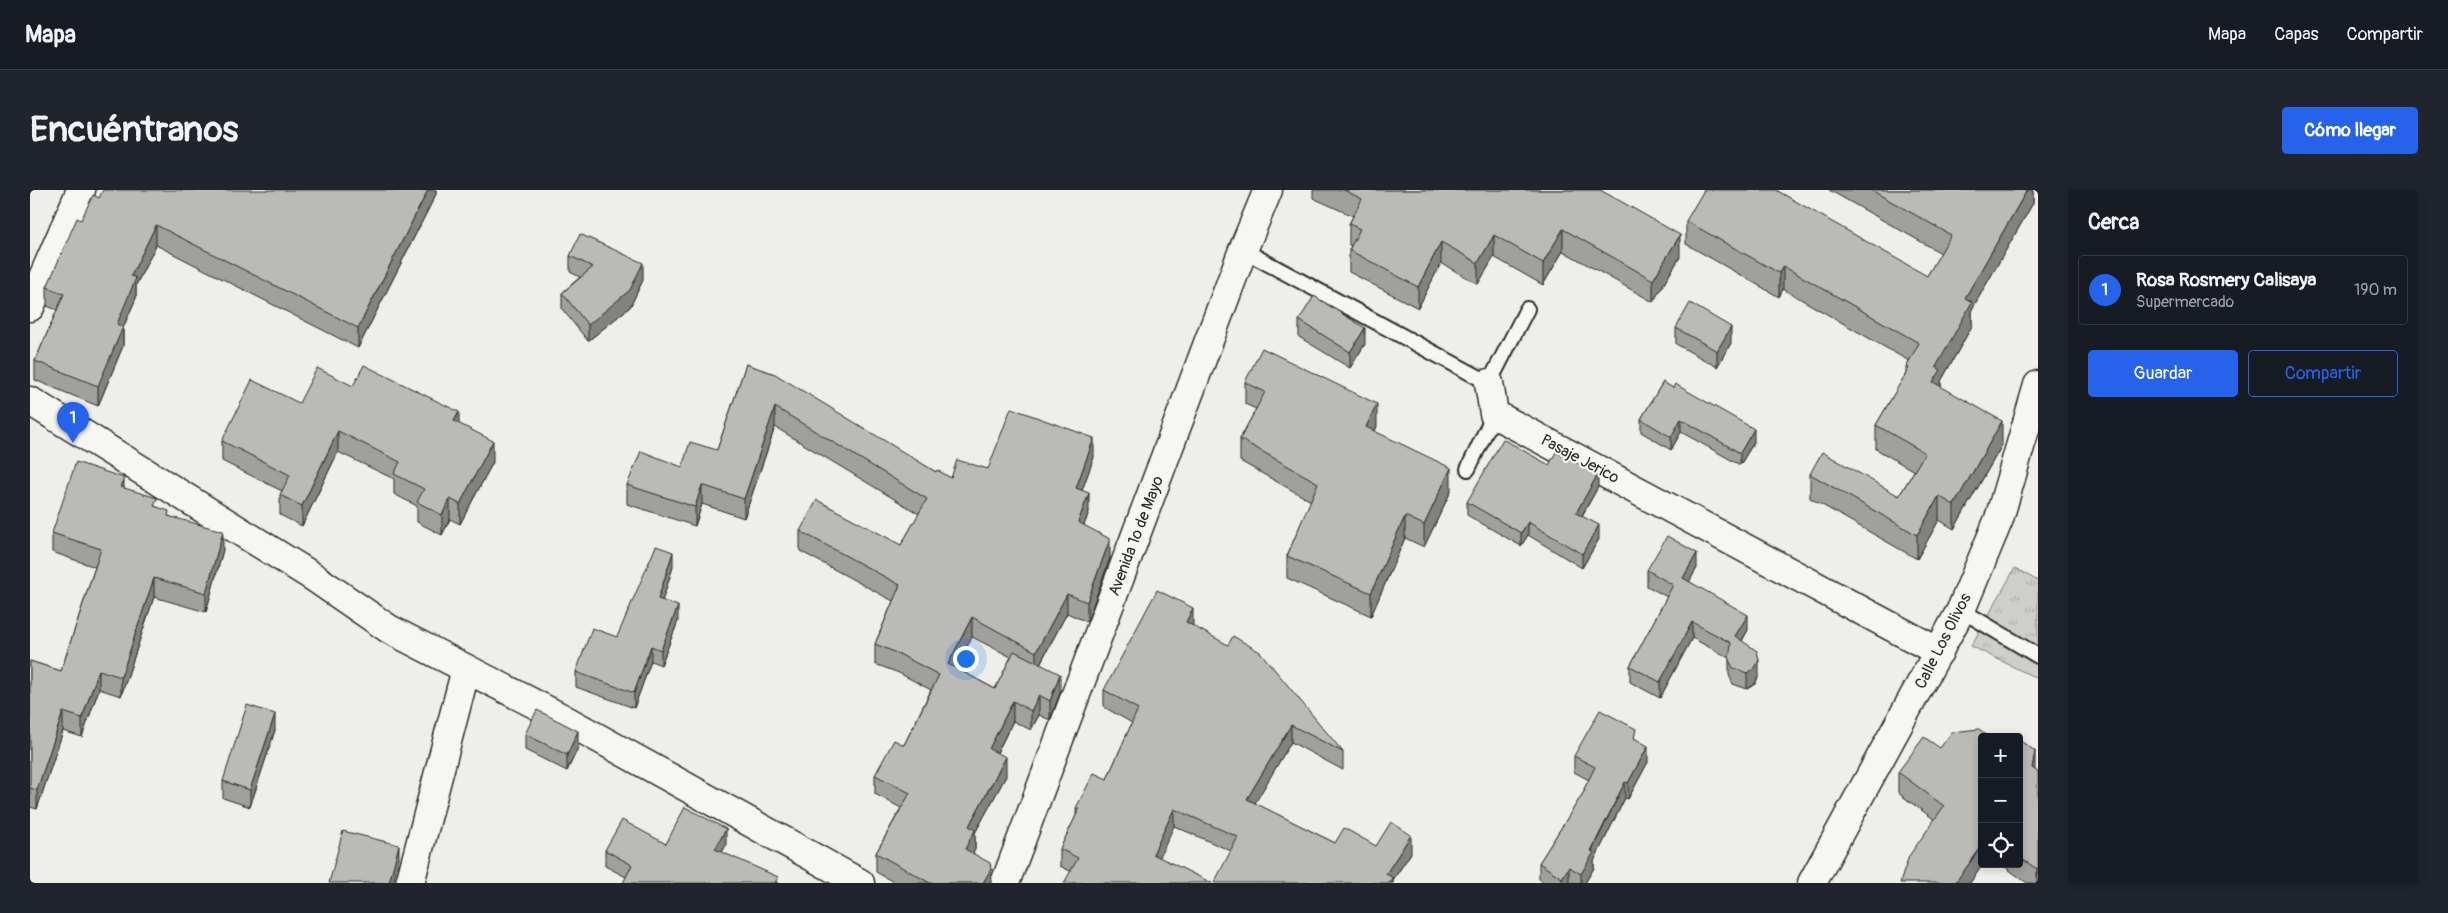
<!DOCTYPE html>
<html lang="es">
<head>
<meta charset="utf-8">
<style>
	body { margin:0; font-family:Pangolin,sans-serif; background:#20242c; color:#f1f3f6 }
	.controls { position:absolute; right:15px; bottom:15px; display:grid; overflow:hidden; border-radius:5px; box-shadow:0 2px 8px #0003 }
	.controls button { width:45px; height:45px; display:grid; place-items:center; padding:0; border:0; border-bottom:1px solid #363941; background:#171b24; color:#f1f3f6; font:25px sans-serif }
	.you { position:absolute; left:935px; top:468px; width:18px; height:18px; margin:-12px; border:4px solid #fff; border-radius:50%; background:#1a73e8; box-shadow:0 0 0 8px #1a73e833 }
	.badge { display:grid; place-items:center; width:32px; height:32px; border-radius:50%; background:#2563eb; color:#fff; font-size:16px; font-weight:700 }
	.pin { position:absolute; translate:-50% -41px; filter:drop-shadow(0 1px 2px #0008) }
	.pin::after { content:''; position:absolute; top:26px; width:18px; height:15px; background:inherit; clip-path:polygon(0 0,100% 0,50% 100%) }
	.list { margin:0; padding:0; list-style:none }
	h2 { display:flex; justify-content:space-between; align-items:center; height:65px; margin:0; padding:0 20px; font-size:21px }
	h2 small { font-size:16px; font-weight:400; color:#9ea1a6 }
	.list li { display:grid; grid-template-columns:32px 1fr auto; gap:15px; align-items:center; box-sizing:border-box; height:70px; margin:0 10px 10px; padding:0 10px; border:1px solid #363941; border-radius:5px }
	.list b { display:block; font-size:19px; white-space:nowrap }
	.list p { margin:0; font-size:16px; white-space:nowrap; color:#9ea1a6 }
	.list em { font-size:16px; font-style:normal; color:#9ea1a6 }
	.actions { display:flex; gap:10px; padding:15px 20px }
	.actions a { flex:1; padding:11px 0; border:1px solid #2563eb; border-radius:5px; text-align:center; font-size:18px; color:#2563eb }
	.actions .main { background:#2563eb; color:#fff }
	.icon { flex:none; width:28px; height:28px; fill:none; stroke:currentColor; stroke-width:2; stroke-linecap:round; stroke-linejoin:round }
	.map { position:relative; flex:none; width:2008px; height:693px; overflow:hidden; border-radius:5px }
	header { display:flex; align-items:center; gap:30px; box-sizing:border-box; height:70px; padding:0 25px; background:#171b24; border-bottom:1px solid #363941 }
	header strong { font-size:24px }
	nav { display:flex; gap:28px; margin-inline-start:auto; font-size:18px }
	.intro { display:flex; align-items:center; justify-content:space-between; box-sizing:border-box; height:120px; padding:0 30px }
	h1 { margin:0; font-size:35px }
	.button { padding:12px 22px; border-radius:5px; background:#2563eb; color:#fff; font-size:18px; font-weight:700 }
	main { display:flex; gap:30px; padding:0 30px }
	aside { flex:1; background:#171b24; border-radius:5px; box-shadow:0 2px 8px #0003 }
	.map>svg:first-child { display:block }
	.grass { fill:url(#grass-tufts); stroke:#7c7c7a }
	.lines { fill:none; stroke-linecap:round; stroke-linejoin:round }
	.service-casing { stroke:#2b2b2b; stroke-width:18 }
	.minor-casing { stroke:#2b2b2b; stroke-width:31 }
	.secondary-casing { stroke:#2b2b2b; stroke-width:31 }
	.service { stroke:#f6f6f2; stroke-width:14 }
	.minor { stroke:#f6f6f2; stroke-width:28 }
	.secondary { stroke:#f6f6f2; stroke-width:28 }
	.wall { fill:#a0a09d; stroke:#2b2b2b; fill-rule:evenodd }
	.shaded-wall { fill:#828280; stroke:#2b2b2b }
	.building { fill:#babab7; stroke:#2b2b2b }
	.labels { text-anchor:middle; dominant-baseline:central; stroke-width:4.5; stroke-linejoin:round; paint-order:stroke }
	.street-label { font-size:16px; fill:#2b2b2b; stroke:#f6f6f2 }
</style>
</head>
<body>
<header>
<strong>Mapa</strong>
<nav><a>Mapa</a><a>Capas</a><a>Compartir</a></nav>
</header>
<div class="intro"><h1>Encuéntranos</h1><a class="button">Cómo llegar</a></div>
<main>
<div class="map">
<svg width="2008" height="693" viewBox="0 0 2008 693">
	<defs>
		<pattern id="grass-tufts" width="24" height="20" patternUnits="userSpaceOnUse" patternTransform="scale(1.25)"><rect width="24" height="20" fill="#cececa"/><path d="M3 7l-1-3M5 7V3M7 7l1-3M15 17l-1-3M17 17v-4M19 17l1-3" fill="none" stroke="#b1b1ae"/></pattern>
	</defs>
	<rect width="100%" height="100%" fill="#eeeeea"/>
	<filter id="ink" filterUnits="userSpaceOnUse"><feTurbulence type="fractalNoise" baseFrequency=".02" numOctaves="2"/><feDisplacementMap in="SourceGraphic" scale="10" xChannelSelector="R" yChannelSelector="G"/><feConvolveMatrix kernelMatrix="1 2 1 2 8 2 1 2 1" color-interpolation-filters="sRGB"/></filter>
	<g filter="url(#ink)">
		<polygon class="grass" points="1985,378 2008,391 2008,489 1941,456"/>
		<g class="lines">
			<defs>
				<g id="service">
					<polyline points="1213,60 1459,193 1497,119"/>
					<polyline points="1438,279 1464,224"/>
					<polyline points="1931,420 2008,466"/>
				</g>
				<g id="minor">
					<polyline points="0,117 51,0"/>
					<polyline points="1459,193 1464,224 1909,462"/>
					<polyline points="0,211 282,386 359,439 532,528 830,693"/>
					<polyline points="380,693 436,479"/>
					<polyline points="1782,693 1931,420 1969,329 2008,195"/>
				</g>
				<polyline id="secondary" points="975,693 1213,60 1238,0"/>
			</defs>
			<use href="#service" class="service-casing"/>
			<use href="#minor" class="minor-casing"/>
			<use href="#secondary" class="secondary-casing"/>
			<use href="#service" class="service"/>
			<use href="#minor" class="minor"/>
			<use href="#secondary" class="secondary"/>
		</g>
		<g class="wall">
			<polygon points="406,0 406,4 328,158 126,55 106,95 106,108 93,138 93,156 68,216 5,190 5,171 27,120 17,116 17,97 69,8"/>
			<polygon points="1283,0 1570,0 1650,67 1623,112 1533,61 1513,95 1464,67 1448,94 1411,73 1388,118 1319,82 1319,60 1321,56 1319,55 1319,34 1323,26 1283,8"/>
			<polygon points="1799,0 2003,0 2003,13 1942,119 1942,136 1911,191 1911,197 1972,255 1924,339 1909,330 1887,369 1780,308 1780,284 1869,306 1884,281 1846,259 1846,235 1876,184 1876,177 1879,171 1753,99 1749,107 1656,54 1656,31 1897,86 1911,63"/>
			<polygon points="540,66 613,90 600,117 558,151 532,119 532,103 550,87 540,82"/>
			<polygon points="1269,130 1335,154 1320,178 1269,147"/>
			<polygon points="1646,138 1701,153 1687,177 1646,154"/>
			<path d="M 716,174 L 906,282 L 921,288 L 958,279 L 1064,267 L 1052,300 L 1059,322 L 1054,335 L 1080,368 L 1057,432 L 1037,423 L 1010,474 L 1030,503 L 1020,530 L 1009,525 L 1001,540 L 983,531 L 967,563 L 976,586 L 945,643 L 945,659 L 943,663 L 961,693 L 865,693 L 846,682 L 846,663 L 871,618 L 845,604 L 845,585 L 874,555 L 901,500 L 869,483 L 845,474 L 845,454 L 863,411 L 770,361 L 770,341 L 871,355 L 889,324 L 745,237 L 714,328 L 672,314 L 665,336 L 597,314 L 597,295 L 652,277 L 687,260 ZM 942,447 L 981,467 L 965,499 L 926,478 Z"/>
			<polygon points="1215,192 1347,236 1345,241 1421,301 1394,357 1375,348 1341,426 1257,388 1257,366 1281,311 1210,271 1210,249 1226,219 1215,214"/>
			<polygon points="1633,192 1724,252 1710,275 1651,242 1641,260 1611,242 1611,229"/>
			<polygon points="323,196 429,233 463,272 430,334 420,329 412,345 387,332 387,316 364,304 364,289 308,262 272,336 250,325 250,305 252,301 192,271 192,251 269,213"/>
			<polygon points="1519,275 1568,297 1552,326 1569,349 1552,378 1498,345 1491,356 1437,325 1437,312"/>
			<polygon points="94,298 127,317 139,326 193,360 176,422 124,407 91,506 69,499 52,547 33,541 7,619 0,617 0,471 31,481 65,377 22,362 22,343"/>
			<polygon points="643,377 632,411 648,431 631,475 621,471 604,518 546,497 546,482 587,447"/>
			<polygon points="1667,378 1659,391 1718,440 1712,451 1729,485 1725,494 1717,499 1703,494 1699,485 1699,468 1662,448 1630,508 1600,492 1600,476 1637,407 1617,396 1617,380"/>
			<polygon points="1163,435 1163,436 1313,562 1313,580 1261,552 1224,613 1305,653 1346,656 1381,663 1363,690 1363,693 1201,661 1144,636 1040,681 1030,676 1030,659 1046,626 1046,618 1077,589 1102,533 1074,517 1074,500"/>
			<polygon points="245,540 220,617 193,608 193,591"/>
			<polygon points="495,544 548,558 537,581 495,560"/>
			<polygon points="1606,549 1618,572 1598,609 1595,608 1564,671 1564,678 1555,693 1515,693 1509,689 1509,673 1554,602 1554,599 1559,590 1544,582 1544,566"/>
			<polygon points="1989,550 2005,580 2008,693 1997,693 1971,674 1989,674"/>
			<polygon points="1910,558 1952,674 1953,674 1940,693 1905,630 1868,603 1868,582"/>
			<polygon points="636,654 696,655 692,662 748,693 596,687 575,676 575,660"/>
		</g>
		<g class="shaded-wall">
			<polygon points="398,0 406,0 406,4 328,158 328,138"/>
			<polygon points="1997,0 2003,0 2003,13 1942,119 1942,136 1911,191 1911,204 1903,192 1906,177 1935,108"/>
			<polygon points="126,35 126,55 106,95 106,108 93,138 93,156 68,216 68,196 101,86"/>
			<polygon points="1533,39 1533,61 1513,95 1513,73"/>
			<polygon points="1464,45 1464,67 1448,94 1448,73"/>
			<polygon points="1650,45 1650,67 1623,112 1623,90"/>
			<polygon points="1411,52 1411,73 1388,118 1388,97"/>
			<polygon points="613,73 613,90 600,117 558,151 558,135"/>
			<polygon points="1753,76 1753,99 1749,107 1749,83"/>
			<polygon points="1701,137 1701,153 1687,177 1687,161"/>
			<polygon points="1335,138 1335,154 1320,178 1320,162"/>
			<polygon points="1347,214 1347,236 1336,259 1336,237"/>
			<polygon points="745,217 745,237 714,328 714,309"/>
			<polygon points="429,222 429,243 424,231"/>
			<polygon points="1651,229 1651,242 1641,260 1641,247"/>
			<polygon points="1972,231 1972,255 1924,339 1924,315"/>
			<polygon points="1724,239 1724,252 1710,275 1710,263"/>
			<polygon points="308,241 308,262 272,336 272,316"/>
			<polygon points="1064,248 1064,267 1046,317 1046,298"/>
			<polygon points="463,251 463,272 430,334 430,314"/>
			<polygon points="1421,278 1421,301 1394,357 1394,335"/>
			<polygon points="1568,284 1568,297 1546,336 1546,323"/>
			<polygon points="94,288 94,307 91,297"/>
			<polygon points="672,295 672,314 665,336 665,317"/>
			<polygon points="1059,303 1059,322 1048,351 1048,332"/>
			<polygon points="1909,306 1909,330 1887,369 1887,345"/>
			<polygon points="420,309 420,329 412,345 412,325"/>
			<polygon points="1375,326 1375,348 1341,426 1341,403"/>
			<polygon points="1498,332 1498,345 1491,356 1491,343"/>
			<polygon points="1569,335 1569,349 1552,378 1552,364"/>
			<polygon points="193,341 193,360 176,422 176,403"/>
			<polygon points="1080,349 1080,368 1057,432 1057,412"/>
			<polygon points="643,362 643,377 628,424 628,409"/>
			<polygon points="1667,363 1667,378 1653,403 1653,388"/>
			<polygon points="124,388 124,407 91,506 91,487"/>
			<polygon points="1037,404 1037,423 1006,481 1006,462"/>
			<polygon points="648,416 648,431 631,475 631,460"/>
			<polygon points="1163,418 1163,435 1156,449 1156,432"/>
			<polygon points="1718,425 1718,440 1705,462 1705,446"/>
			<polygon points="942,427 942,447 918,494 918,474"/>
			<polygon points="1662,432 1662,448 1630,508 1630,492"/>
			<polygon points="621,456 621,471 604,518 604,503"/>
			<polygon points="1729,470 1729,485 1725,494 1717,499 1717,483"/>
			<polygon points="69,480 69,499 52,547 52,528"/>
			<polygon points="1030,484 1030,503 1020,530 1020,511"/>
			<polygon points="1009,505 1009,525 1001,540 1001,521"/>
			<polygon points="983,511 983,531 959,578 959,559"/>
			<polygon points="33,522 33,541 7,619 7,600"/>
			<polygon points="245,524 245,540 220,617 220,600"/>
			<polygon points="1261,535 1261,552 1217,627 1217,609"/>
			<polygon points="548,541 548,558 537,581 537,565"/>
			<polygon points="1618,556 1618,572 1598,609 1598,593"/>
			<polygon points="2005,561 2005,582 2002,578"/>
			<polygon points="976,567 976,586 945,643 945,659 935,678 935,659 939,636"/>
			<polygon points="1595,592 1595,608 1564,671 1564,678 1555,693 1551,693 1551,684"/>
			<polygon points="1144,619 1144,636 1123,682 1123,664"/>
			<polygon points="696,639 696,655 685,675 685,659"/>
			<polygon points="1381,645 1381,663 1363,690 1363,693 1356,693 1356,684"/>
			<polygon points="369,655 369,670 363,693 359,693"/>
			<polygon points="1952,656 1952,674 1953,674 1940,693 1925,693"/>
			<polygon points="1539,677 1539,693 1532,693 1532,688"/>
			<polygon points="2008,677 2008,693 2007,693 2007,679"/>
			<polygon points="961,679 961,693 953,693"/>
		</g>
		<g class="building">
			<polygon points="73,0 398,0 328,138 126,35 101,86 106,88 87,134 93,137 68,196 5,171 34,104 17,97 47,28 51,30 63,5 69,8"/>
			<polygon points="1314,0 1570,0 1592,12 1650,45 1623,90 1533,39 1513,73 1464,45 1448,73 1411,52 1388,97 1319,60 1330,39 1319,34 1332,9"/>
			<polygon points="1674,0 1746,0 1897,86 1921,45 1841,0 1997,0 1935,108 1942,112 1906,177 1911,180 1903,192 1972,231 1924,315 1909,306 1887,345 1780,284 1792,262 1869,306 1895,263 1846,235 1879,178 1876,177 1889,153 1753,76 1749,83 1656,31"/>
			<polygon points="550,44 613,73 600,100 558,135 532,103 563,77 540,66"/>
			<polygon points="1284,106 1335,138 1320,162 1269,130"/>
			<polygon points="1660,113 1701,137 1687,161 1646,138"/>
			<polygon points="1232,158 1347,214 1336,237 1421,278 1394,335 1375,326 1341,403 1257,366 1288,293 1210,249 1235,202 1215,192"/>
			<polygon points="716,174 745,184 906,282 907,280 921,288 927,270 958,279 981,218 1064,248 1046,298 1059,303 1048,332 1080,349 1057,412 1037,404 1006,462 942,427 918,474 965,499 984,461 1030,484 1020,511 1009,505 1001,521 983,511 959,559 976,567 939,636 945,640 935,659 960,673 961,679 953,693 900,693 846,663 880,603 845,585 864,550 874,555 909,485 869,464 845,454 870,395 770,341 787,310 871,355 897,309 745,217 714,309 672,295 665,317 597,295 611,261 652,277 660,252 687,260"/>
			<polygon points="334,175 429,222 424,231 463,251 430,314 420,309 412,325 387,312 394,299 364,284 370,272 308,241 272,316 250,305 260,285 192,251 222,190 269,213 287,178 323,196"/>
			<polygon points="1633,192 1643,198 1645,194 1724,239 1710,263 1651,229 1641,247 1611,229"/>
			<polygon points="1473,249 1519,275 1526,262 1568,284 1546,323 1569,335 1552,364 1498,332 1491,343 1437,312"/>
			<polygon points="46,272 94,288 91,297 127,308 124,316 139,321 138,326 193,341 176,403 124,388 91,487 69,480 52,528 33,522 7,600 0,598 0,471 31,481 71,359 22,343"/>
			<polygon points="1637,346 1667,363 1653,388 1718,425 1705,446 1727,461 1729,470 1725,478 1717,483 1703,478 1699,470 1701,453 1662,432 1630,492 1600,476 1643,395 1617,380"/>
			<polygon points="626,356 643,362 628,409 648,416 631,460 621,456 604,503 546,482 562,438 587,447"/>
			<polygon points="1127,400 1163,418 1156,432 1198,455 1203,446 1230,462 1313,562 1261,535 1217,609 1305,653 1314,638 1346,656 1361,632 1381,645 1356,684 1363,688 1360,693 1184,693 1208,647 1144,619 1123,664 1182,693 1034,693 1048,668 1030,659 1049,619 1046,618 1064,583 1077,589 1108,519 1074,500"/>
			<polygon points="217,515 245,524 220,600 193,591"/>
			<polygon points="507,520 548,541 537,565 495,544"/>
			<polygon points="1570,520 1606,539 1604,548 1618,556 1598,593 1595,592 1561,661 1564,662 1551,684 1539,677 1532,688 1509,673 1555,600 1554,599 1565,577 1544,566"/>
			<polygon points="1949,539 1959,547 1952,547 1952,656 1925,693 1870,693 1879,666 1914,616 1868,582 1894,547 1910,558 1922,542"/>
			<polygon points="1989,550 2005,561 2002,578 2008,582 2008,677 2007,679 1989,667"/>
			<polygon points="655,617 696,639 685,659 748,687 745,693 593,693 602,675 575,660 592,630 636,654"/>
			<polygon points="313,641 369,655 359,693 299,693"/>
		</g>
	</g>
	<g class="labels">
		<g class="street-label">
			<text transform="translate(1550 269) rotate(28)">Pasaje Jerico</text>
			<text transform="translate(1106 346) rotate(-69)">Avenida 1º de Mayo</text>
			<text transform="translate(1913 451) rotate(-63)">Calle Los Olivos</text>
		</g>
	</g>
</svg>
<div class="controls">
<button>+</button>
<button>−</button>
<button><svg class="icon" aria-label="locate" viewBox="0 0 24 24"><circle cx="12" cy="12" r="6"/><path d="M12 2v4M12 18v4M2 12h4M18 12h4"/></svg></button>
</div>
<div class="you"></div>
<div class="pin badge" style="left:43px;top:253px">1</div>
</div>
<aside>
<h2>Cerca<small></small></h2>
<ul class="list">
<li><span class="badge">1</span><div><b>Rosa Rosmery Calisaya</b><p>Supermercado</p></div><em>190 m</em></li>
</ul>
<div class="actions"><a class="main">Guardar</a><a>Compartir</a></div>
</aside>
</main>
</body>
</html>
